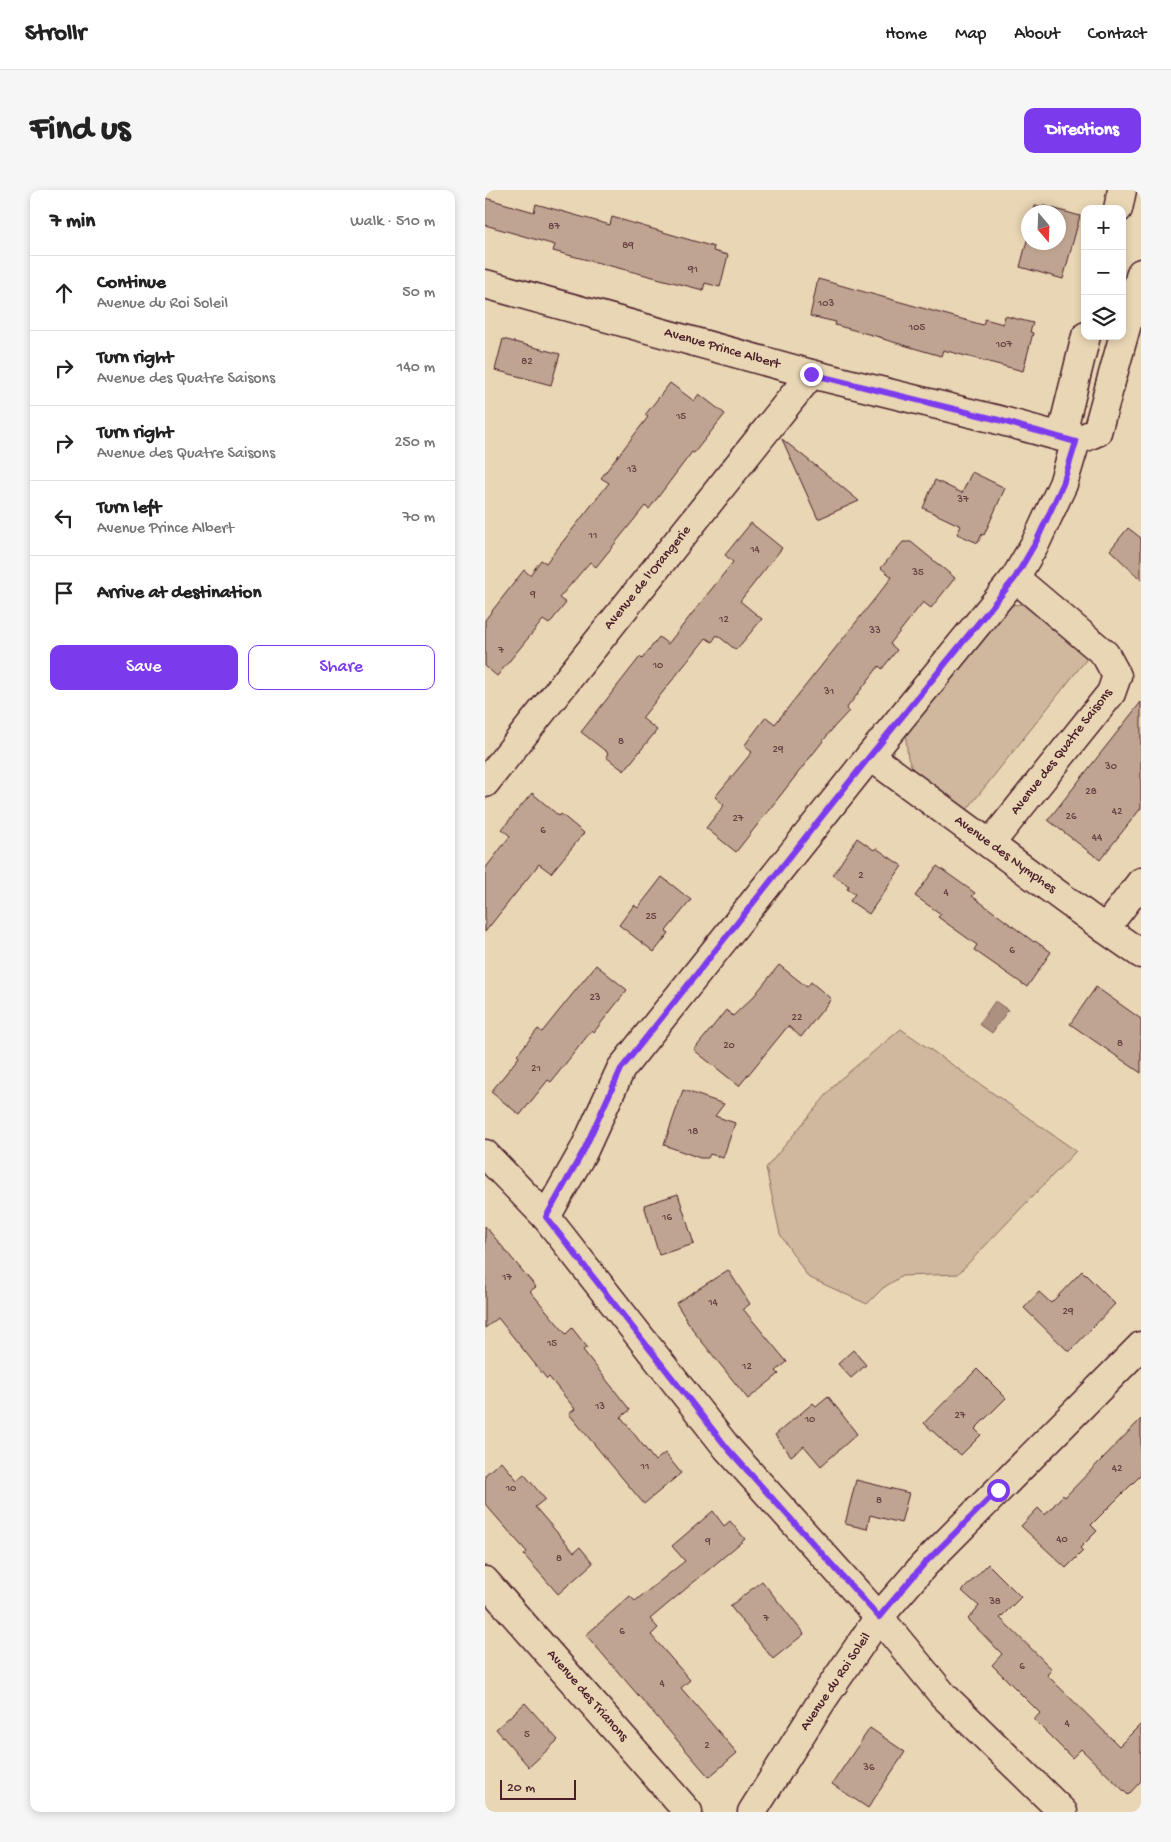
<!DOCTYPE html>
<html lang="en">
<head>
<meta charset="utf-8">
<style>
	body { margin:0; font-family:"Gochi Hand",sans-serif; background:#f6f6f6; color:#222 }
	.controls { position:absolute; right:15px; top:15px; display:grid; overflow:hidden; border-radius:10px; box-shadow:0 2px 8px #0003 }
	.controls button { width:45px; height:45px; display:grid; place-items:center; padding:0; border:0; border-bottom:1px solid #e0e0e0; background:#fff; color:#222; font:25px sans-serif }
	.compass { position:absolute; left:536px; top:15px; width:45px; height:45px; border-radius:50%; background:#fff; box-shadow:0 2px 8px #0003; rotate:161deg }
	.scale { position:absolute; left:15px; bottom:12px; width:76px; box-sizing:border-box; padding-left:5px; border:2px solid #4a1f2b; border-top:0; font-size:14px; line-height:18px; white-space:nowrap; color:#4a1f2b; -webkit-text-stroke:4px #e9d6b4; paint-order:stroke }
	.stop { position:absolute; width:15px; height:15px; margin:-11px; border:4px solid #7c3aed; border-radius:50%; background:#fff }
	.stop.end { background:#7c3aed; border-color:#fff; box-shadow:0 1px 5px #0008 }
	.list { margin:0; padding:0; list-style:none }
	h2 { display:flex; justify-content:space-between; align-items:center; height:65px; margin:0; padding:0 20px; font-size:21px }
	h2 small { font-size:16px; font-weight:400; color:#767676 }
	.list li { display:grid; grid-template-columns:32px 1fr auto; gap:15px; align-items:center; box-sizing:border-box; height:75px; padding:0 20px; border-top:1px solid #e0e0e0 }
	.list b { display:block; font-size:19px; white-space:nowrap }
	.list p { margin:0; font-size:16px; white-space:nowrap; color:#767676 }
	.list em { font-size:16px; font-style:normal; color:#767676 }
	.actions { display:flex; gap:10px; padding:15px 20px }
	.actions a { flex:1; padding:11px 0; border:1px solid #7c3aed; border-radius:10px; text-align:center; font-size:18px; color:#7c3aed }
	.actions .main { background:#7c3aed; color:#fff }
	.icon { flex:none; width:28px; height:28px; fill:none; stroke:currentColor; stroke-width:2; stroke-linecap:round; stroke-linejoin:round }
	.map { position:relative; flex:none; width:656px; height:1622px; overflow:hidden; border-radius:10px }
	header { display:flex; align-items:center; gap:30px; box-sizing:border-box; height:70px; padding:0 25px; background:#fff; border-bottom:1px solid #e0e0e0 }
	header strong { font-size:24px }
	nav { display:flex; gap:28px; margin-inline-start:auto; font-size:18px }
	.intro { display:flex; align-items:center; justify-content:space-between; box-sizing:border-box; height:120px; padding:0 30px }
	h1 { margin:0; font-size:35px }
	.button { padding:12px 22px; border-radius:10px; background:#7c3aed; color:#fff; font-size:18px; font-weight:700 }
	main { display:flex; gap:30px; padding:0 30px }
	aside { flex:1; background:#fff; border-radius:10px; box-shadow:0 2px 8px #0003 }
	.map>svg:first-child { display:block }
	.green { fill:#cfb89e; stroke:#8c6c64 }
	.water { fill:#ac9080; stroke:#85635e }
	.building { fill:#bfa591; stroke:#4a1f2b }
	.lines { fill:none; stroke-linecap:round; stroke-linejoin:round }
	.minor-casing { stroke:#4a1f2b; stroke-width:31 }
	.minor { stroke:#e9d6b4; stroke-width:28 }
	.route { stroke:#7c3aed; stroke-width:6 }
	.labels { text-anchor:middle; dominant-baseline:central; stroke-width:4.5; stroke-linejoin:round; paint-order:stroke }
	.number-label { font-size:11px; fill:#674044 }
	.street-label { font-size:14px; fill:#4a1f2b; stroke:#e9d6b4 }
</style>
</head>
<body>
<header>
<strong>Strollr</strong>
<nav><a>Home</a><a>Map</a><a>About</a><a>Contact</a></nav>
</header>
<div class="intro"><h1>Find us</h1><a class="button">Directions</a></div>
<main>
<aside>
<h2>7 min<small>Walk · 510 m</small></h2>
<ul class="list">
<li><svg class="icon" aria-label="ahead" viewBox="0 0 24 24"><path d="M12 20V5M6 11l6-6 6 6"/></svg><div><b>Continue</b><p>Avenue du Roi Soleil</p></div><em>50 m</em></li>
<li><svg class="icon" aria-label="right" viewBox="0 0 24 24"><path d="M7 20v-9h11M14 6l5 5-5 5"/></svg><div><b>Turn right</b><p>Avenue des Quatre Saisons</p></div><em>140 m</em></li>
<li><svg class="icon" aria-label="right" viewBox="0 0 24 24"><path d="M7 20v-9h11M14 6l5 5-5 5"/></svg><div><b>Turn right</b><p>Avenue des Quatre Saisons</p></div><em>250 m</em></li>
<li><svg class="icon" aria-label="left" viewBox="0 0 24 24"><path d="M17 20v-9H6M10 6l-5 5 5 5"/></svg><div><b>Turn left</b><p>Avenue Prince Albert</p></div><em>70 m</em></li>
<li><svg class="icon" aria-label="arrive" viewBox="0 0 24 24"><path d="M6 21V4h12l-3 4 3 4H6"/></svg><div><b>Arrive at destination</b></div></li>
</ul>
<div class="actions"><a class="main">Save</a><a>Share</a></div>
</aside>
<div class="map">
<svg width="656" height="1622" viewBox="0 0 656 1622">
	<rect width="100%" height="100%" fill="#e9d6b4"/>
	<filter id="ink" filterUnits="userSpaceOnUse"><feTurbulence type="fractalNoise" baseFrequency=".02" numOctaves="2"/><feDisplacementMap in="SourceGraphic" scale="10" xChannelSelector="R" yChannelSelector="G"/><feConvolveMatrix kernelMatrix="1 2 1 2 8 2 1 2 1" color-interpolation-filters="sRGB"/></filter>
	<g filter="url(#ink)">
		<g class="green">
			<polygon points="539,414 608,461 480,622 428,580 423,568 421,550 423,537 509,427 526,415"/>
			<polygon points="416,839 591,961 473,1084 417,1086 398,1098 382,1114 323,1087 295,1044 281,978 353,891"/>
		</g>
		<polygon class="water" points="510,811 523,820 507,843 494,834"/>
		<g class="building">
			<polygon points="0,8 49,22 51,14 125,35 127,27 229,57 228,61 243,65 235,97 220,93 218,100 68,61 70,55 0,35"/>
			<polygon points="550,16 560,16 595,26 578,89 535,77 544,43 544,52 574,52 574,22 549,22"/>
			<polygon points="333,89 498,135 500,129 518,134 520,126 548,133 545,142 548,143 538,181 458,160 456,166 398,149 398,148 350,135 351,132 325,126"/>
			<polygon points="18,149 75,164 66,195 10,180"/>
			<polygon points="185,193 209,211 214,204 240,224 209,263 207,262 164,319 160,316 111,377 105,372 74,408 81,413 64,434 58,430 12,486 0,476 0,430 39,380 45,385 56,370 61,373 124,293 116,288 163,227 160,225"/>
			<polygon points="297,249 351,292 374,311 333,329"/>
			<polygon points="487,282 520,298 499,345 497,344 493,353 472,344 476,336 438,318 450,290 477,303"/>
			<polygon points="266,333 297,358 255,411 277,429 251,460 232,445 227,452 221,448 157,528 172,540 139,581 121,567 123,563 96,542 155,467 157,469 174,447 183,454 248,372 240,365"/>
			<polygon points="643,338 656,348 656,390 625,360"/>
			<polygon points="418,352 426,352 470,388 446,418 438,412 405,454 412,460 397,479 394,476 361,519 364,521 349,537 251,662 221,638 239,615 230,607 267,562 259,556 281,527 290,534 407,387 396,378"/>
			<polygon points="656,512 656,618 615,670 563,630"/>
			<polygon points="47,603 74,626 76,624 99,643 66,683 54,674 0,742 0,679 25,646 17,639"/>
			<polygon points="372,648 389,660 391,658 417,676 384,724 365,711 370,704 362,699 364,696 348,685"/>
			<polygon points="452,676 490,703 487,706 549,752 550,751 566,762 542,797 489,760 492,755 453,727 456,724 430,706"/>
			<polygon points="177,687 206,710 181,741 184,743 169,762 134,735 149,715 153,718"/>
			<polygon points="111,775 142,800 109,842 107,840 66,892 63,890 35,925 6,902 34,867 32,865 53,839 57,842"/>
			<polygon points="294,775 322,797 326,792 346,809 316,847 303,836 254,896 209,860 241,820 248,826 269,806"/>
			<polygon points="611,797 656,829 656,883 585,834"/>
			<polygon points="198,900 239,914 230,926 250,933 238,968 225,964 223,968 215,968 179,955"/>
			<polygon points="193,1004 209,1054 174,1065 159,1015"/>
			<polygon points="0,1036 51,1097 45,1101 81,1144 87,1138 102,1157 98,1160 145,1220 136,1227 170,1271 180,1263 196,1283 159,1314 84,1224 90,1219 64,1187 62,1189 13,1128 0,1138"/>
			<polygon points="243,1080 265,1114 258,1119 302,1172 291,1181 294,1184 263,1209 210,1143 191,1113"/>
			<polygon points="597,1081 630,1114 584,1162 539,1118 554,1102 566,1113"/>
			<polygon points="368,1160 381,1175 366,1188 353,1174"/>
			<polygon points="492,1179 521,1208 490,1239 496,1245 476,1265 470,1260 469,1261 439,1233"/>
			<polygon points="343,1206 372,1244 336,1276 319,1256 306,1266 290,1245 328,1213 331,1216"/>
			<polygon points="656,1229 656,1285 606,1335 612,1341 595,1358 598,1361 581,1378 536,1336 553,1318 560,1325 578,1305 580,1307"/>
			<polygon points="16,1271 32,1290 39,1284 60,1309 50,1317 89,1362 95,1357 108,1373 73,1404 39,1365 42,1362 0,1314 0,1285"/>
			<polygon points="371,1290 424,1303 416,1333 385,1325 382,1339 360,1334"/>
			<polygon points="228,1321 239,1336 245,1331 260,1349 165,1429 173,1438 166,1445 205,1490 196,1498 252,1563 224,1587 101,1445 145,1406 150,1411 200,1371 187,1356"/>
			<polygon points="503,1374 536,1407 515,1428 567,1479 562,1485 634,1556 656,1534 656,1591 643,1605 596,1559 587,1568 549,1530 555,1523 507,1475 517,1464 483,1429 494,1416 477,1401"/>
			<polygon points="277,1391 319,1444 288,1469 245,1416"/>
			<polygon points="40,1513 73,1550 44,1577 11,1539"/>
			<polygon points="385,1538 420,1562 383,1618 347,1594"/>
		</g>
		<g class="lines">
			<defs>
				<g id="minor">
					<polyline points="633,19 637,0"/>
					<polyline points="0,94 326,184 510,229 591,251"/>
					<polyline points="591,251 579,235 601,146"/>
					<polyline points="385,566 620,739 656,764"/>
					<polyline points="0,593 326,184"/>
					<polyline points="505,654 626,503 632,486 620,464 530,388"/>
					<polyline points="620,739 656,692"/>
					<polyline points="0,964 61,1027 243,1259 394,1427 458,1505 578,1622"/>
					<polyline points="61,1027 99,960 136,879 385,566 530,388 551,352 578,294 591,251 612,242 656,83"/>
					<polyline points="0,1391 203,1622"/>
					<polyline points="267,1622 338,1509 394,1427 439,1375 656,1156"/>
				</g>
			</defs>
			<use href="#minor" class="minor-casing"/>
			<use href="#minor" class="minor"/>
		</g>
	</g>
	<g class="lines" filter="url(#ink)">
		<polyline class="route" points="326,184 510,229 591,252 578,294 551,352 530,388 385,566 136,879 99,960 61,1027 243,1259 394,1427 439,1374 513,1300"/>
	</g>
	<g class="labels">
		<g class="number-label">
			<text x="69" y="37">87</text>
			<text x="143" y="56">89</text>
			<text x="208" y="80">91</text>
			<text x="341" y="114">103</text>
			<text x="432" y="138">105</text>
			<text x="519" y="155">107</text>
			<text x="42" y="172">82</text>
			<text x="196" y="227">15</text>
			<text x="147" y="280">13</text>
			<text x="478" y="310">37</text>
			<text x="108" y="346">11</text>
			<text x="270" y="360">14</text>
			<text x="433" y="383">35</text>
			<text x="48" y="405">9</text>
			<text x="239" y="430">12</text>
			<text x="390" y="441">33</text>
			<text x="16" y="461">7</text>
			<text x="173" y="476">10</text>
			<text x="344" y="502">31</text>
			<text x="136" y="552">8</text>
			<text x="293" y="560">29</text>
			<text x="626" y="577">30</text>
			<text x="606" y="602">28</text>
			<text x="632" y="622">42</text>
			<text x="586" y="627">26</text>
			<text x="253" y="629">27</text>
			<text x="58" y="641">6</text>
			<text x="612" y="648">44</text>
			<text x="376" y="686">2</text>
			<text x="461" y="703">4</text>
			<text x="166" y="727">25</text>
			<text x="527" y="761">6</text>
			<text x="110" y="808">23</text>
			<text x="312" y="828">22</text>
			<text x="635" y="854">8</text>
			<text x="244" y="856">20</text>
			<text x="51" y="879">21</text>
			<text x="208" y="942">18</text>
			<text x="182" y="1028">16</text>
			<text x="22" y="1088">17</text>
			<text x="228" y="1113">14</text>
			<text x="583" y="1122">29</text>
			<text x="67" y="1154">15</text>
			<text x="262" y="1177">12</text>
			<text x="115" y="1217">13</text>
			<text x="475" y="1226">27</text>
			<text x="325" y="1230">10</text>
			<text x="160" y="1277">11</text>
			<text x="632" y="1279">42</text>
			<text x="26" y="1299">10</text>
			<text x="394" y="1311">8</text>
			<text x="577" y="1350">40</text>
			<text x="223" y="1352">9</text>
			<text x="74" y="1369">8</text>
			<text x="510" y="1412">38</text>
			<text x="281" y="1429">7</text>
			<text x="137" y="1442">6</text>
			<text x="537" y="1477">6</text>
			<text x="177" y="1494">4</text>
			<text x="582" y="1534">4</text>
			<text x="42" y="1545">5</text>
			<text x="222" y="1556">2</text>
			<text x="384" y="1578">36</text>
		</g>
		<g class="street-label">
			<text transform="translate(237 159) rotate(16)">Avenue Prince Albert</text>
			<text transform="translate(163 388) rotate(-51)">Avenue de l'Orangerie</text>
			<text transform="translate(577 562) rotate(-52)">Avenue des Quatre Saisons</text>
			<text transform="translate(520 665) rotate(36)">Avenue des Nymphes</text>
			<text transform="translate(351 1492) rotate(-56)">Avenue du Roi Soleil</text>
			<text transform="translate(102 1506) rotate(49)">Avenue des Trianons</text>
		</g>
	</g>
</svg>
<div class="controls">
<button>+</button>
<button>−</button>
<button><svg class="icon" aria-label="layers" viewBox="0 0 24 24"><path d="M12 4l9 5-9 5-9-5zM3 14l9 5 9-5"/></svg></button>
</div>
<svg class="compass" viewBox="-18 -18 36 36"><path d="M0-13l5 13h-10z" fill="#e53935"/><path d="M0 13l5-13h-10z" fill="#767676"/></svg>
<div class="scale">20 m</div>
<div class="stop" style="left:513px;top:1300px"></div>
<div class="stop end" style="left:326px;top:184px"></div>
</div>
</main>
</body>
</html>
